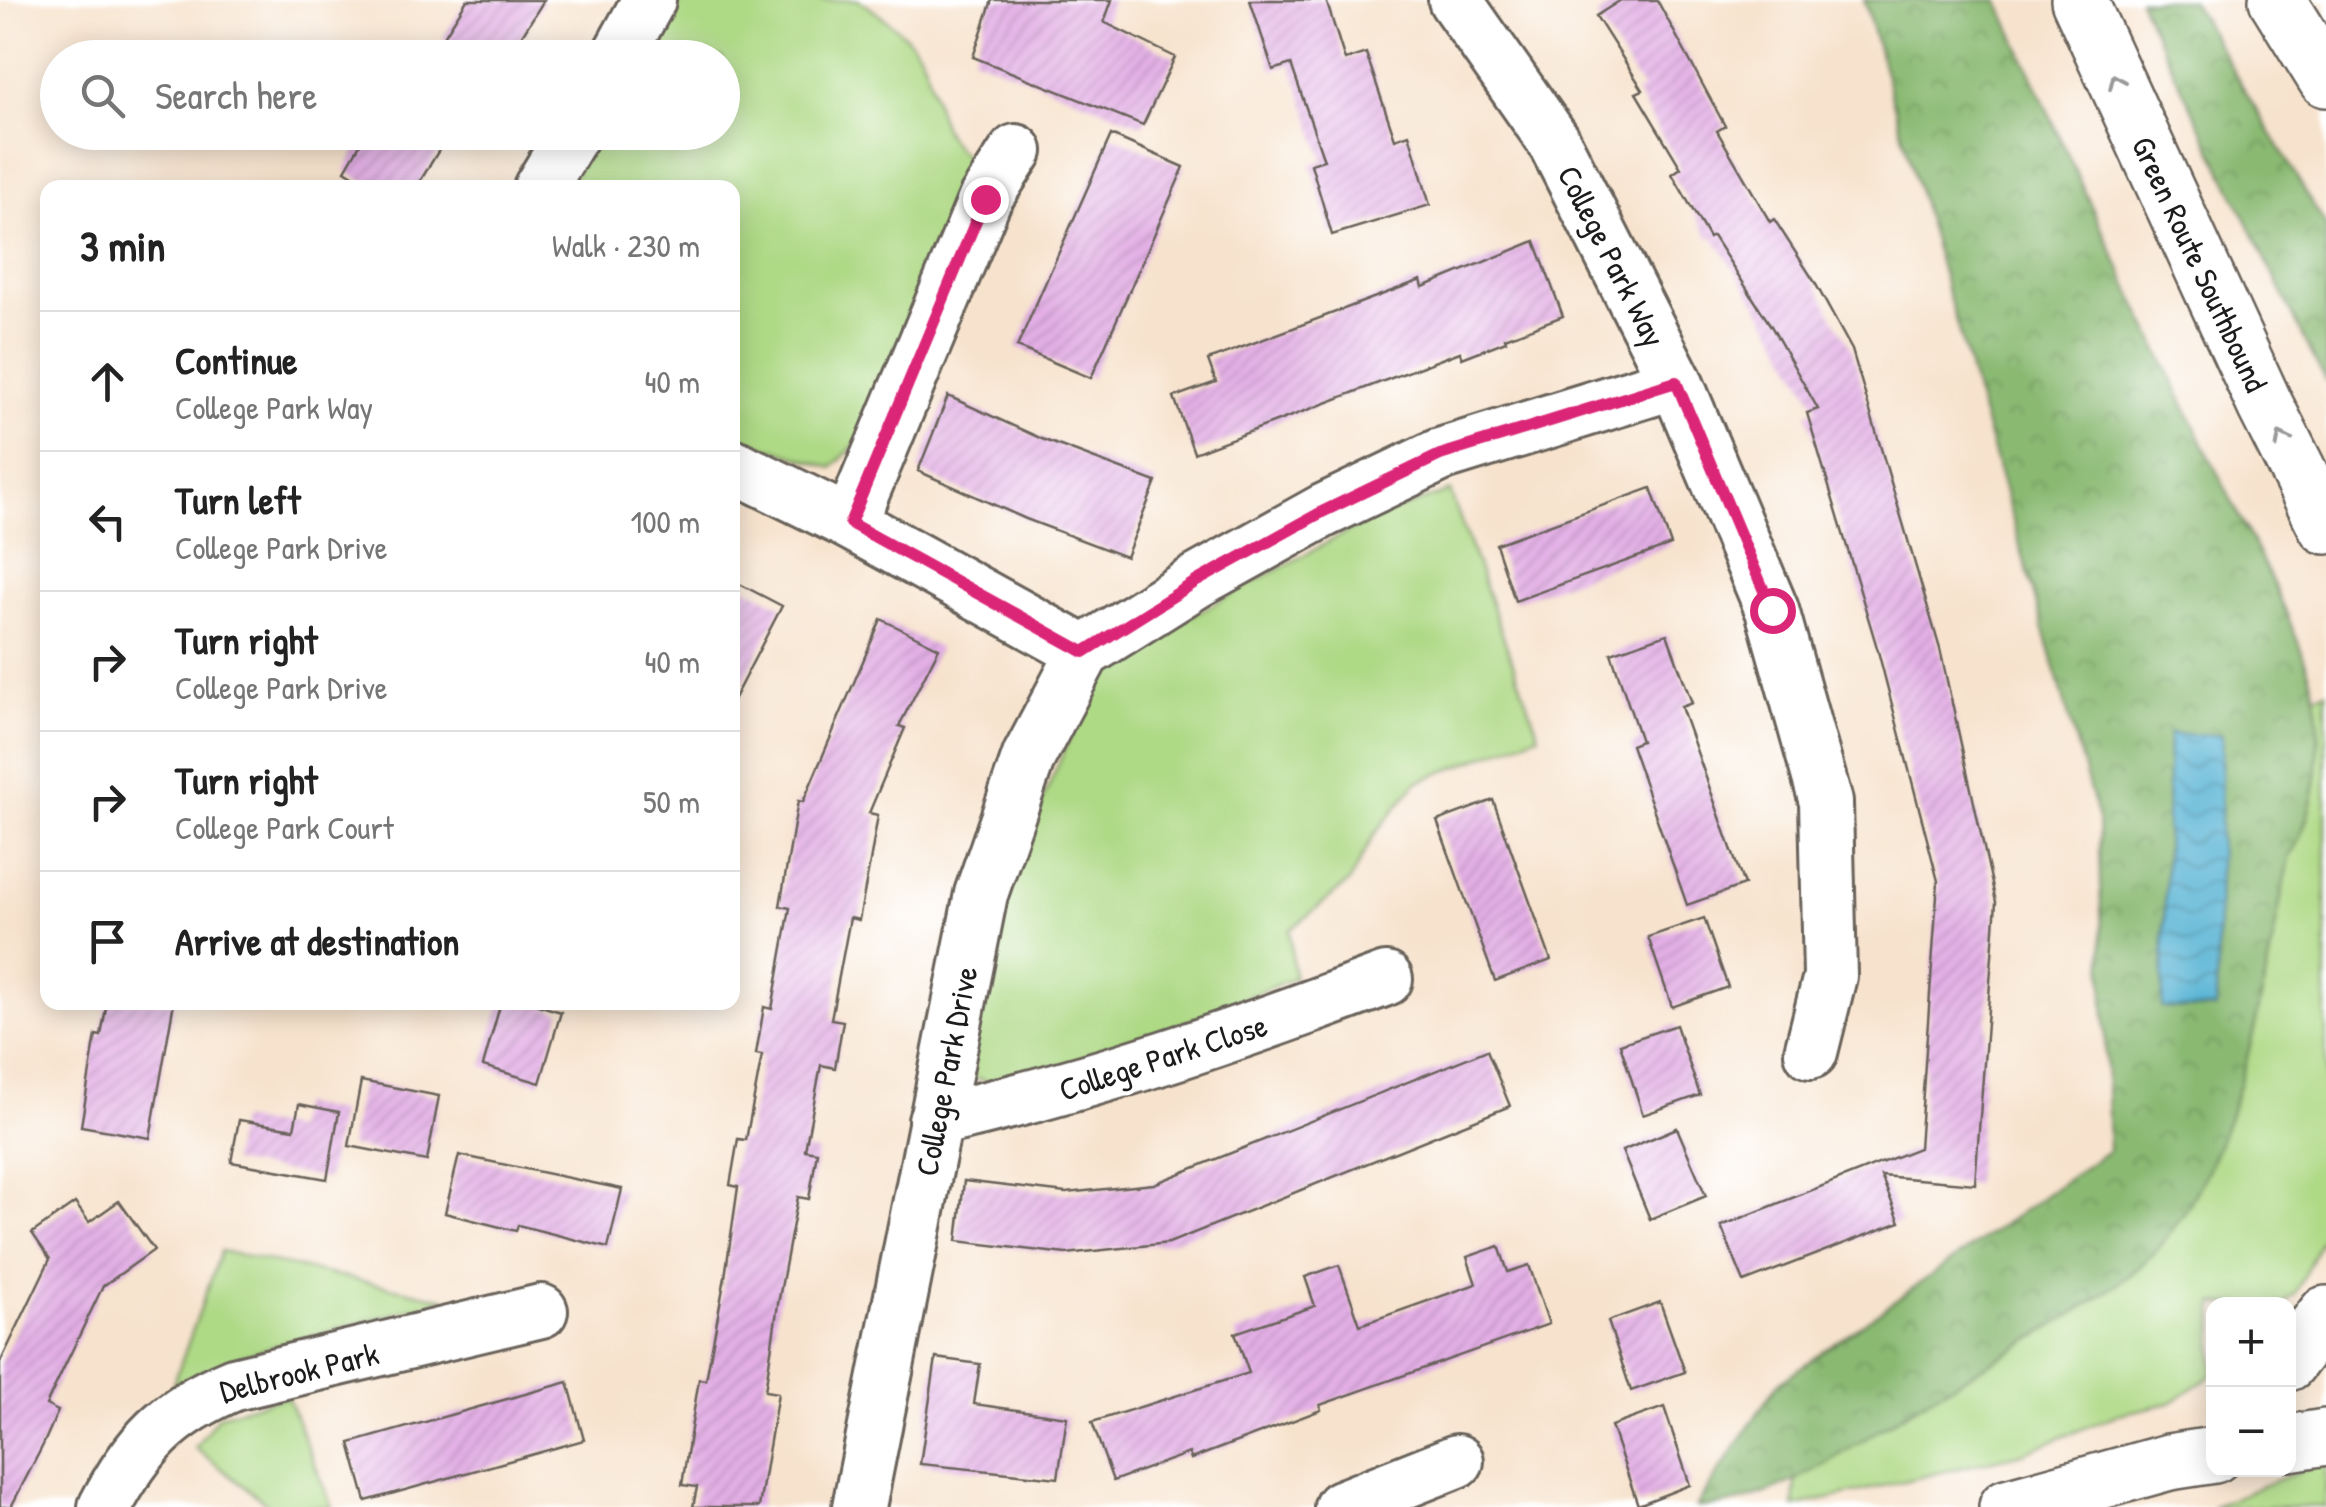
<!DOCTYPE html>
<html lang="en">
<head>
<meta charset="utf-8">
<style>
	body { margin:0; font-family:"Patrick Hand",sans-serif; background:#f6f6f6; color:#222 }
	.controls { position:absolute; right:30px; bottom:30px; display:grid; overflow:hidden; border-radius:20px; box-shadow:0 5px 25px #0003 }
	.controls button { width:90px; height:90px; display:grid; place-items:center; padding:0; border:0; border-bottom:2px solid #e0e0e0; background:#fff; color:#222; font:50px sans-serif }
	.stop { position:absolute; width:30px; height:30px; margin:-22px; border:8px solid #db2777; border-radius:50%; background:#fff }
	.stop.end { background:#db2777; border-color:#fff; box-shadow:0 2px 10px #0008 }
	.list { margin:0; padding:0; list-style:none }
	h2 { display:flex; justify-content:space-between; align-items:center; height:130px; margin:0; padding:0 40px; font-size:42px }
	h2 small { font-size:32px; font-weight:400; color:#767676 }
	.list li { display:grid; grid-template-columns:65px 1fr auto; gap:30px; align-items:center; box-sizing:border-box; height:140px; padding:0 40px; border-top:2px solid #e0e0e0 }
	.list b { display:block; font-size:38px; white-space:nowrap }
	.list p { margin:0; font-size:32px; white-space:nowrap; color:#767676 }
	.list em { font-size:32px; font-style:normal; color:#767676 }
	.icon { flex:none; width:55px; height:55px; fill:none; stroke:currentColor; stroke-width:2; stroke-linecap:round; stroke-linejoin:round }
	.map { position:relative; flex:none; width:2326px; height:1507px; overflow:hidden }
	.search { position:absolute; background:#fff; box-shadow:0 5px 25px #0003; left:40px; top:40px; width:700px; height:110px; display:flex; align-items:center; gap:25px; box-sizing:border-box; padding:0 35px; border-radius:55px; color:#767676; font-size:38px }
	.panel { position:absolute; background:#fff; box-shadow:0 5px 25px #0003; left:40px; top:180px; width:700px; height:830px; border-radius:20px }
	.map>svg:first-child { display:block }
	.green { fill:#aed985; stroke:#657a50; stroke-width:2.5 }
	.forest { fill:url(#forest-crowns); stroke:#536a47; stroke-width:2.5 }
	.water { fill:url(#water-waves); stroke:#396878; stroke-width:2.5 }
	.building { fill:url(#building-hatch) }
	.lines { fill:none; stroke-linecap:round; stroke-linejoin:round }
	.minor-casing { stroke:#69625a; stroke-width:58 }
	.major-casing { stroke:#69625a; stroke-width:60 }
	.highway-casing { stroke:#69625a; stroke-width:60 }
	.minor { stroke:#fff; stroke-width:52 }
	.major { stroke:#fff; stroke-width:55 }
	.highway { stroke:#fff; stroke-width:55 }
	.oneway { stroke:#999 }
	.route { stroke:#db2777; stroke-width:12 }
	.labels { text-anchor:middle; dominant-baseline:central; stroke-width:8; stroke-linejoin:round; paint-order:stroke }
	.street-label { font-size:32px; fill:#1c1c1c; stroke:#fff }
</style>
</head>
<body>
<div class="map">
<svg width="2326" height="1507" viewBox="0 0 2326 1507">
	<defs>
		<pattern id="forest-crowns" width="20" height="18" patternUnits="userSpaceOnUse" patternTransform="scale(2.5)"><rect width="20" height="18" fill="#8ab972"/><path d="M2 6a3 3 0 1 1 6 0M12 15a3 3 0 1 1 6 0" fill="none" stroke="#769e62"/></pattern>
		<pattern id="water-waves" width="16" height="10" patternUnits="userSpaceOnUse" patternTransform="scale(2.5)"><rect width="16" height="10" fill="#56b3d4"/><path d="M0 5q4-4 8 0t8 0" fill="none" stroke="#4691ab"/></pattern>
		<pattern id="building-hatch" width="6" height="6" patternUnits="userSpaceOnUse" patternTransform="scale(2.5)"><rect width="6" height="6" fill="#e3afe5"/><path d="M-1 1l2-2M0 6l6-6M5 7l2-2" fill="none" stroke="#c296c4"/></pattern>
	</defs>
	<rect width="100%" height="100%" fill="#fff"/>
	<filter id="ink" filterUnits="userSpaceOnUse"><feTurbulence type="fractalNoise" baseFrequency=".01" numOctaves="2"/><feDisplacementMap in="SourceGraphic" scale="20" xChannelSelector="R" yChannelSelector="G"/><feConvolveMatrix kernelMatrix="1 2 1 2 8 2 1 2 1" color-interpolation-filters="sRGB"/></filter>
	<filter id="wash" filterUnits="userSpaceOnUse"><feTurbulence type="fractalNoise" baseFrequency=".0048" numOctaves="4" result="noise"/><feDisplacementMap in="SourceGraphic" scale="40" xChannelSelector="R" yChannelSelector="G"/><feGaussianBlur stdDeviation="2.25" result="paint"/><feColorMatrix in="noise" values="0 0 0 0 0 0 0 0 0 0 0 0 0 0 0 0 0 1.4 0 .05"/><feComposite in="paint" operator="in"/></filter>
	<g filter="url(#wash)">
		<rect width="100%" height="100%" fill="#f7e3cd"/>
		<g class="green">
			<path d="M 682,0 L 859,0 C 878,13 914,38 923,60 C 939,98 934,140 975,162 L 878,422 L 832,468 L 733,436 L 732,188 L 566,188 L 600,133 L 722,132 L 722,58 L 646,57 Z"/>
			<polygon points="1450,491 1539,735 1417,782 1374,835 1349,882 1290,930 1294,978 1130,1046 1000,1085 974,1078 962,1057 1017,858 1102,664 1375,517"/>
			<polygon points="2326,691 2326,1229 2295,1294 2284,1304 2214,1304 2213,1375 2170,1403 2119,1414 2023,1453 1794,1507 1796,1480 2125,1279 2303,701"/>
			<polygon points="221,1251 447,1299 243,1355 173,1385"/>
			<polygon points="287,1396 332,1507 271,1507 195,1448 219,1415"/>
			<polygon points="2315,1464 2326,1464 2326,1507 2212,1507"/>
		</g>
		<g class="forest">
			<path d="M 1864,0 L 1998,0 C 2062,143 2127,286 2195,427 C 2234,510 2285,594 2312,682 C 2326,736 2318,812 2289,858 C 2262,988 2237,1198 2122,1281 C 2055,1329 1979,1368 1908,1411 C 1844,1451 1774,1507 1696,1507 L 1777,1384 L 2109,1150 L 2098,819 Z"/>
			<polygon points="2139,0 2191,0 2326,226 2326,383"/>
		</g>
		<polygon class="water" points="2169,734 2222,735 2216,1009 2162,1008"/>
		<g id="blocks">
			<g class="building">
				<polygon points="467,0 544,0 508,58 474,58 443,38"/>
				<polygon points="992,0 1112,0 1104,22 1175,57 1143,125 973,57"/>
				<polygon points="1250,0 1326,0 1345,60 1366,53 1395,139 1409,134 1430,205 1332,235 1311,164 1324,160 1291,64 1273,70"/>
				<polygon points="1621,0 1657,0 1725,126 1717,131 1770,222 1774,219 1814,281 1852,350 1940,649 1996,902 1975,1184 1881,1176 1900,1222 1744,1282 1721,1226 1919,1148 1938,881 1878,651 1807,413 1818,409 1771,326 1713,236 1709,238 1672,174 1681,168 1636,93 1643,90 1596,16"/>
				<polygon points="367,132 450,132 416,188 374,188 345,170"/>
				<polygon points="1111,135 1184,167 1091,378 1017,347"/>
				<polygon points="1535,241 1563,316 1505,338 1506,341 1462,358 1460,352 1194,453 1174,397 1216,382 1208,360 1421,280 1423,287"/>
				<polygon points="948,396 1042,439 1156,482 1126,557 1026,519 918,471"/>
				<polygon points="1651,488 1671,545 1515,601 1496,544"/>
				<polygon points="732,580 782,606 732,702"/>
				<polygon points="881,619 939,648 899,726 905,728 869,813 878,815 870,862 859,920 850,918 831,1019 843,1021 835,1068 821,1065 805,1150 817,1152 809,1199 798,1197 778,1304 765,1391 778,1393 759,1507 693,1507 697,1487 682,1485 699,1379 706,1380 725,1277 738,1187 730,1185 738,1139 746,1140 762,1055 756,1054 764,1007 772,1009 790,908 780,906 798,801 803,802"/>
				<polygon points="1667,634 1692,703 1681,707 1744,885 1687,905 1631,745 1641,741 1611,653"/>
				<polygon points="1493,800 1551,960 1495,981 1437,821"/>
				<polygon points="1704,918 1728,987 1672,1007 1648,937"/>
				<polygon points="107,1002 174,1002 150,1138 81,1126 96,1035 101,1036"/>
				<polygon points="501,1002 528,1002 561,1012 540,1083 483,1066"/>
				<polygon points="1676,1025 1700,1095 1643,1115 1620,1044"/>
				<polygon points="1487,1050 1510,1106 1169,1243 1066,1254 957,1241 964,1181 1066,1193 1154,1184"/>
				<polygon points="361,1081 439,1096 427,1161 349,1146"/>
				<polygon points="299,1104 339,1112 327,1179 231,1162 239,1120 294,1129"/>
				<polygon points="1677,1128 1706,1196 1650,1219 1622,1151"/>
				<polygon points="459,1155 622,1189 608,1248 518,1225 516,1231 445,1213"/>
				<polygon points="119,1201 154,1250 103,1286 46,1405 58,1411 43,1445 11,1507 0,1507 0,1363 50,1259 32,1233 75,1203 89,1222"/>
				<polygon points="1499,1246 1508,1272 1529,1265 1549,1324 1320,1405 1321,1410 1191,1459 1189,1453 1113,1481 1092,1422 1249,1373 1235,1333 1315,1306 1305,1277 1339,1265 1360,1325 1476,1284 1467,1257"/>
				<polygon points="1660,1302 1685,1372 1631,1391 1608,1321"/>
				<polygon points="936,1358 980,1364 974,1404 1067,1417 1058,1478 920,1464"/>
				<polygon points="568,1382 584,1440 366,1501 350,1443"/>
				<polygon points="1664,1407 1690,1485 1638,1505 1611,1426"/>
			</g>
		</g>
	</g>
	<g filter="url(#ink)">
		<use href="#blocks" fill-opacity="0" stroke="#69625a" stroke-width="2.5"/>
		<g class="lines">
			<defs>
				<g id="minor">
					<polyline points="1455,0 1553,140 1676,382 1772,610 1826,802 1830,976 1811,1052"/>
					<polyline points="617,58 649,0"/>
					<polyline points="540,188 574,132"/>
					<polyline points="732,465 850,523 1084,652"/>
					<polyline points="850,523 985,199 1016,151"/>
					<path d="M 935,1120 C 1090,1086 1237,1035 1386,979"/>
					<path d="M 105,1507 C 137,1445 169,1411 234,1384 L 541,1311"/>
					<polyline points="859,1507 981,894 1029,756 1084,652 1197,581 1323,511 1440,455 1676,382"/>
					<polyline points="1341,1507 1457,1461"/>
				</g>
				<g id="major">
					<polyline points="2079,0 2265,405 2326,526"/>
					<polyline points="2288,1363 2326,1314"/>
					<polyline points="2288,1443 2326,1437"/>
					<polyline points="2007,1507 2169,1462 2214,1455"/>
				</g>
				<polyline id="highway" points="2277,0 2326,79"/>
			</defs>
			<use href="#minor" class="minor-casing"/>
			<use href="#major" class="major-casing"/>
			<use href="#highway" class="highway-casing"/>
			<use href="#minor" class="minor"/>
			<use href="#major" class="major"/>
			<use href="#highway" class="highway"/>
		</g>
		<defs><path id="oneway-chevron" d="M-2-3.5L2.5 0L-2 3.5" fill="none" stroke-width="1.6" stroke-linecap="round" stroke-linejoin="round" transform="scale(2.5)"/></defs>
		<g class="oneway">
			<use href="#oneway-chevron" transform="translate(2116 81) rotate(-114)"/>
			<use href="#oneway-chevron" transform="translate(2282 439) rotate(-117)"/>
		</g>
	</g>
	<g class="lines" filter="url(#ink)">
		<polyline class="route" points="985,199 850,523 1084,652 1197,581 1322,512 1440,455 1676,382 1772,610"/>
	</g>
	<g class="labels">
		<g class="street-label">
			<text transform="translate(1612 256) rotate(63)">College Park Way</text>
			<text transform="translate(2200 264) rotate(65)">Green Route Southbound</text>
			<text transform="translate(1163 1057) rotate(-18)">College Park Close</text>
			<text transform="translate(946 1071) rotate(-79)">College Park Drive</text>
			<text transform="translate(299 1372) rotate(-14)">Delbrook Park</text>
		</g>
	</g>
</svg>
<div class="controls">
<button>+</button>
<button>−</button>
</div>
<div class="stop" style="left:1772px;top:610px"></div>
<div class="stop end" style="left:985px;top:199px"></div>
<div class="search"><svg class="icon" aria-label="search" viewBox="0 0 24 24"><circle cx="10" cy="10" r="6"/><path d="M15 15l6 6"/></svg>Search here</div>
<section class="panel">
<h2>3 min<small>Walk · 230 m</small></h2>
<ul class="list">
<li><svg class="icon" aria-label="ahead" viewBox="0 0 24 24"><path d="M12 20V5M6 11l6-6 6 6"/></svg><div><b>Continue</b><p>College Park Way</p></div><em>40 m</em></li>
<li><svg class="icon" aria-label="left" viewBox="0 0 24 24"><path d="M17 20v-9H6M10 6l-5 5 5 5"/></svg><div><b>Turn left</b><p>College Park Drive</p></div><em>100 m</em></li>
<li><svg class="icon" aria-label="right" viewBox="0 0 24 24"><path d="M7 20v-9h11M14 6l5 5-5 5"/></svg><div><b>Turn right</b><p>College Park Drive</p></div><em>40 m</em></li>
<li><svg class="icon" aria-label="right" viewBox="0 0 24 24"><path d="M7 20v-9h11M14 6l5 5-5 5"/></svg><div><b>Turn right</b><p>College Park Court</p></div><em>50 m</em></li>
<li><svg class="icon" aria-label="arrive" viewBox="0 0 24 24"><path d="M6 21V4h12l-3 4 3 4H6"/></svg><div><b>Arrive at destination</b></div></li>
</ul>
</section>
</div>
</body>
</html>
